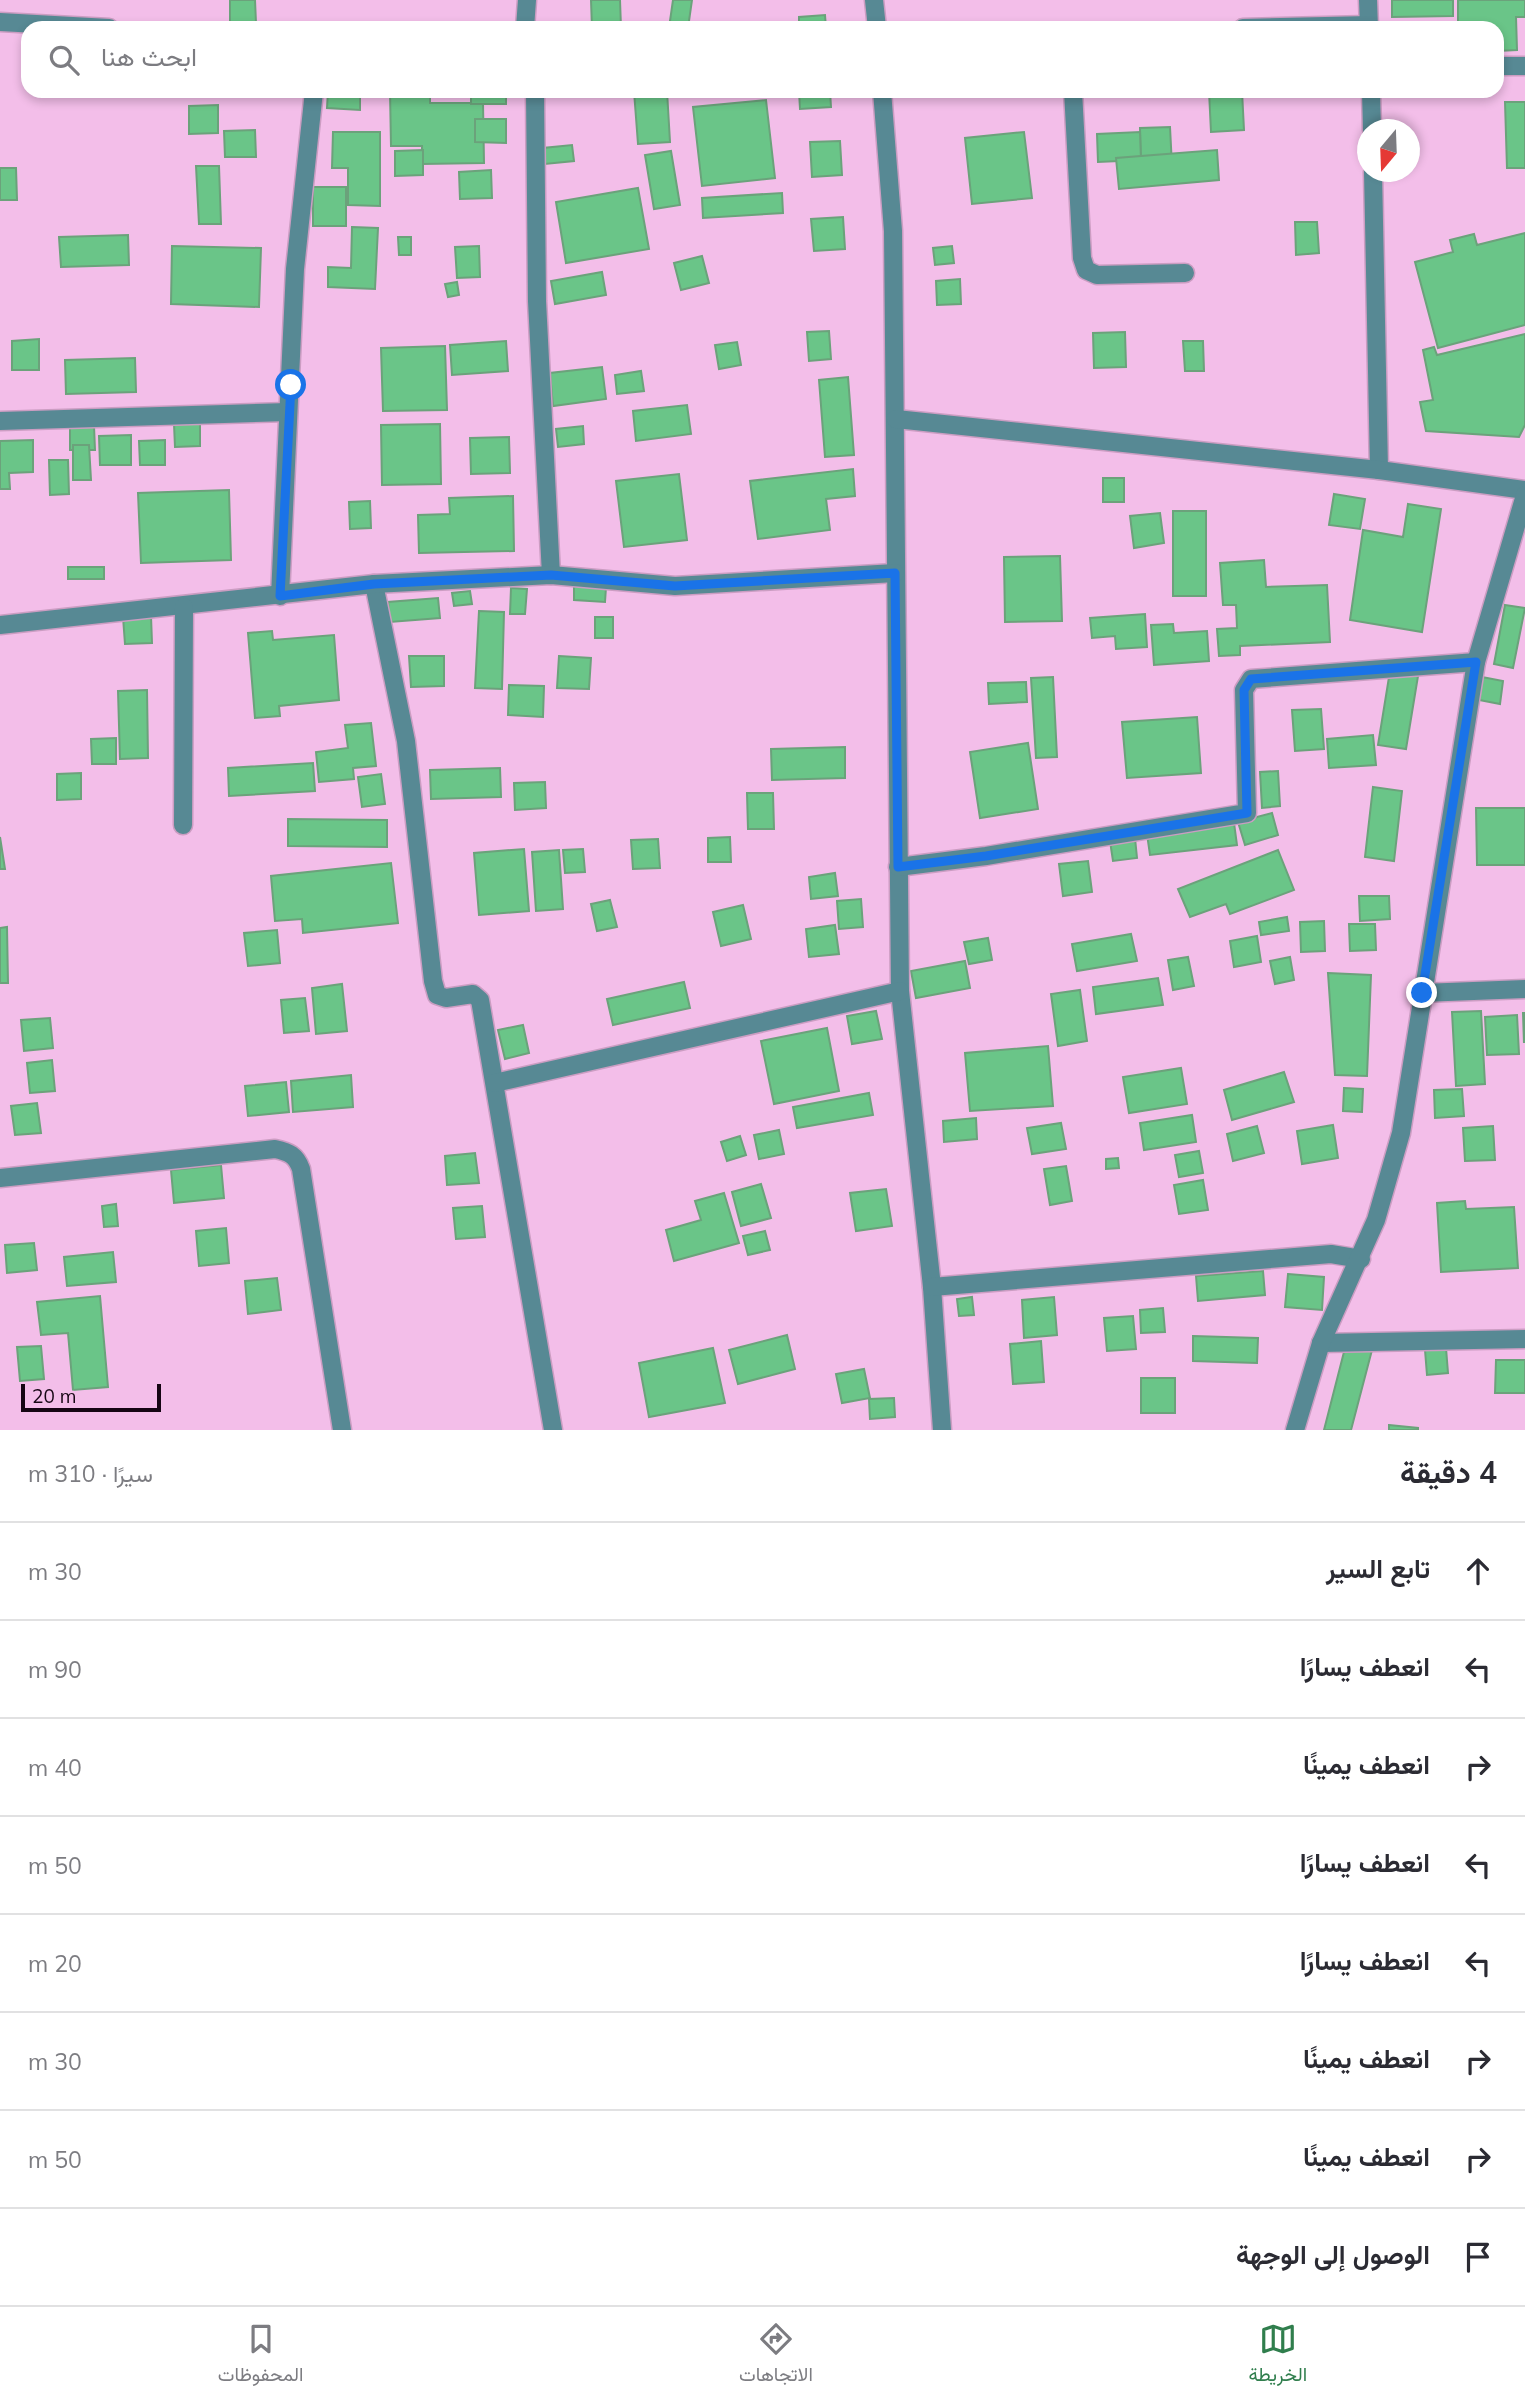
<!DOCTYPE html>
<html lang="ar">
<head>
<meta charset="utf-8">
<style>
	body { margin:0; font-family:Mulish,Vazirmatn,sans-serif; background:#f2f2f3; color:#2b2b33; direction:rtl }
	.compass { position:absolute; left:1357px; top:119px; width:63px; height:63px; border-radius:50%; background:#fff; box-shadow:0 4px 10px #0003; rotate:199deg }
	.scale { position:absolute; left:21px; bottom:18px; width:140px; box-sizing:border-box; padding-left:7px; border:4px solid #150513; border-top:0; font-size:19px; line-height:24px; white-space:nowrap; color:#150513; -webkit-text-stroke:5px #f3bee9; paint-order:stroke }
	.stop { position:absolute; width:21px; height:21px; margin:-16px; border:5px solid #1a73e8; border-radius:50%; background:#fff }
	.stop.end { background:#1a73e8; border-color:#fff; box-shadow:0 2px 7px #0008 }
	.list { margin:0; padding:0; list-style:none }
	h2 { display:flex; justify-content:space-between; align-items:center; height:91px; margin:0; padding:0 28px; font-size:30px }
	h2 small { font-size:23px; font-weight:400; color:#7c7c81 }
	.list li { display:grid; grid-template-columns:46px 1fr auto; gap:21px; align-items:center; box-sizing:border-box; height:98px; padding:0 28px; border-top:2px solid #e1e1e2 }
	.list b { display:block; font-size:26px; white-space:nowrap }
	.list em { font-size:23px; font-style:normal; color:#7c7c81 }
	.icon { flex:none; width:38px; height:38px; fill:none; stroke:currentColor; stroke-width:2; stroke-linecap:round; stroke-linejoin:round }
	.map { position:relative; flex:none; width:1525px; height:1430px; overflow:hidden; direction:ltr }
	.search { position:absolute; background:#fff; box-shadow:0 4px 10px #0003; left:21px; right:21px; top:21px; height:77px; display:flex; align-items:center; gap:18px; box-sizing:border-box; padding:0 24px; border-radius:21px; color:#7c7c81; font-size:26px }
	.sheet { height:875px; background:#fff }
	nav { display:flex; justify-content:space-around; align-items:center; box-sizing:border-box; height:98px; border-top:2px solid #e1e1e2; background:#fff; font-size:19px; color:#7c7c81 }
	nav a { display:grid; justify-items:center; gap:4px }
	nav .on { color:#307e4d }
	.map>svg:first-child { display:block }
	.building { fill:#6ac588; stroke:#6ba27b; stroke-width:2 }
	.lines { fill:none; stroke-linecap:round; stroke-linejoin:round }
	.street-casing { stroke:#cb9dc2; stroke-width:21 }
	.street { stroke:#578994; stroke-width:18 }
	.route { stroke:#1a73e8; stroke-width:9 }
</style>
</head>
<body>
<div class="map">
<svg width="1525" height="1430" viewBox="0 0 1525 1430">
	<rect width="100%" height="100%" fill="#f3bee9"/>
	<g class="building">
		<polygon points="230,0 255,0 256,23 230,24"/>
		<polygon points="591,0 620,0 621,28 592,28"/>
		<polygon points="673,0 692,0 688,28 669,28"/>
		<polygon points="1392,0 1453,0 1453,16 1392,17"/>
		<polygon points="1458,0 1525,0 1525,17 1516,17 1517,50 1497,51 1497,28 1458,28"/>
		<polygon points="825,15 826,28 799,28 799,17"/>
		<polygon points="328,91 360,91 360,110 327,108"/>
		<polygon points="390,91 430,91 430,103 483,103 484,163 422,164 422,146 391,146"/>
		<rect x="471" y="91" width="35" height="13"/>
		<polygon points="634,91 667,91 670,142 638,144"/>
		<polygon points="799,91 830,91 831,107 800,109"/>
		<polygon points="1209,91 1242,91 1244,130 1211,132"/>
		<polygon points="766,100 775,178 702,186 693,107"/>
		<polygon points="1505,102 1525,102 1525,168 1507,168"/>
		<polygon points="218,105 218,133 189,134 189,106"/>
		<polygon points="475,119 506,119 506,143 475,142"/>
		<polygon points="1170,127 1172,166 1141,168 1140,128"/>
		<polygon points="255,130 256,157 225,157 224,131"/>
		<polygon points="333,132 380,132 380,206 348,205 348,168 332,168"/>
		<polygon points="1024,132 1032,198 972,204 965,138"/>
		<polygon points="1140,132 1141,160 1098,162 1097,134"/>
		<polygon points="840,141 842,175 812,177 810,142"/>
		<polygon points="572,145 574,161 545,164 543,148"/>
		<polygon points="423,150 423,175 395,176 395,151"/>
		<polygon points="1217,150 1219,180 1119,189 1116,158"/>
		<polygon points="671,151 680,205 654,209 645,155"/>
		<polygon points="196,166 219,166 221,224 199,224"/>
		<polygon points="0,168 16,168 17,200 0,200"/>
		<polygon points="491,170 492,198 460,199 459,172"/>
		<rect x="313" y="187" width="33" height="39"/>
		<polygon points="638,188 649,249 566,263 556,202"/>
		<polygon points="782,193 783,213 703,218 702,198"/>
		<polygon points="843,217 845,249 814,251 811,219"/>
		<polygon points="1295,222 1317,222 1319,253 1296,255"/>
		<polygon points="352,227 378,228 375,289 328,287 328,267 351,268"/>
		<polygon points="1525,233 1525,325 1438,348 1415,262 1453,252 1450,240 1474,234 1477,245"/>
		<polygon points="128,235 129,265 61,267 59,237"/>
		<polygon points="398,237 411,237 411,255 399,255"/>
		<polygon points="172,246 261,248 259,307 171,304"/>
		<polygon points="479,246 480,277 457,278 455,247"/>
		<polygon points="952,246 954,263 935,265 933,248"/>
		<polygon points="702,256 709,283 681,290 674,263"/>
		<polygon points="602,272 606,295 555,304 551,281"/>
		<polygon points="960,279 961,304 937,305 936,281"/>
		<polygon points="457,282 459,295 448,297 445,284"/>
		<polygon points="829,331 831,359 809,361 807,332"/>
		<polygon points="1125,332 1126,367 1094,368 1093,333"/>
		<polygon points="1525,334 1525,425 1519,437 1426,431 1420,402 1433,400 1423,350 1434,347 1437,355"/>
		<polygon points="39,339 39,370 12,370 12,341"/>
		<polygon points="506,341 508,371 452,375 450,345"/>
		<polygon points="1183,341 1203,341 1204,371 1185,371"/>
		<polygon points="737,342 741,365 719,369 715,345"/>
		<polygon points="445,346 447,410 383,411 381,348"/>
		<polygon points="135,358 136,392 66,394 65,360"/>
		<polygon points="602,367 606,399 553,406 550,373"/>
		<polygon points="641,371 644,391 617,394 615,375"/>
		<polygon points="848,377 854,455 825,457 819,380"/>
		<polygon points="687,405 691,434 636,441 633,411"/>
		<polygon points="200,423 200,446 175,447 174,424"/>
		<polygon points="440,424 441,484 382,485 381,425"/>
		<polygon points="94,426 95,450 70,450 70,427"/>
		<polygon points="583,426 584,444 558,447 556,429"/>
		<polygon points="131,435 131,465 100,465 99,436"/>
		<polygon points="509,437 510,473 471,474 470,438"/>
		<polygon points="33,440 33,472 9,473 10,489 0,489 0,441"/>
		<polygon points="165,440 165,465 140,465 139,441"/>
		<polygon points="73,445 89,445 91,480 73,480"/>
		<polygon points="49,460 68,460 69,494 50,495"/>
		<polygon points="853,469 855,496 826,499 830,530 758,539 750,481"/>
		<polygon points="679,474 687,540 624,547 616,481"/>
		<rect x="1103" y="478" width="21" height="24"/>
		<polygon points="229,490 231,560 141,563 138,493"/>
		<polygon points="1334,494 1365,499 1360,529 1329,525"/>
		<polygon points="513,496 514,551 419,553 418,515 450,514 449,498"/>
		<polygon points="370,501 371,528 350,529 349,502"/>
		<polygon points="1408,504 1441,509 1422,632 1350,620 1363,530 1403,537"/>
		<rect x="1173" y="511" width="33" height="85"/>
		<polygon points="1160,513 1164,543 1134,548 1130,516"/>
		<polygon points="1060,556 1062,621 1005,622 1004,557"/>
		<polygon points="1264,560 1266,587 1327,585 1330,642 1240,646 1240,655 1219,656 1217,629 1237,628 1236,605 1223,605 1220,563"/>
		<rect x="68" y="567" width="36" height="12"/>
		<polygon points="574,586 606,587 605,602 574,600"/>
		<polygon points="511,588 527,589 525,614 510,614"/>
		<polygon points="470,591 472,604 454,606 452,593"/>
		<polygon points="438,598 440,618 390,622 388,602"/>
		<polygon points="1505,605 1525,608 1513,668 1494,664"/>
		<polygon points="479,611 504,612 502,689 475,688"/>
		<polygon points="1145,614 1147,647 1116,649 1115,636 1092,638 1090,618"/>
		<polygon points="151,616 152,643 125,644 123,617"/>
		<rect x="595" y="617" width="18" height="21"/>
		<polygon points="1173,624 1174,633 1207,631 1209,661 1154,665 1151,625"/>
		<polygon points="272,631 273,640 334,635 339,700 279,706 280,716 255,718 248,633"/>
		<polygon points="409,656 444,656 444,686 411,687"/>
		<polygon points="559,656 591,658 589,689 557,688"/>
		<polygon points="1390,671 1418,676 1406,749 1378,745"/>
		<polygon points="1053,677 1057,757 1036,758 1031,678"/>
		<polygon points="1482,677 1503,681 1500,704 1479,700"/>
		<polygon points="1026,682 1027,702 989,704 988,683"/>
		<polygon points="509,685 544,686 543,717 508,715"/>
		<polygon points="147,690 148,758 120,759 118,691"/>
		<polygon points="1321,709 1324,749 1295,751 1292,710"/>
		<polygon points="1197,717 1201,773 1127,778 1122,722"/>
		<polygon points="371,723 376,766 353,768 354,779 319,782 316,752 348,748 345,725"/>
		<polygon points="1373,735 1376,765 1329,768 1327,739"/>
		<polygon points="116,738 116,764 92,764 91,739"/>
		<polygon points="1028,743 1038,809 980,818 970,752"/>
		<polygon points="845,747 845,778 772,780 771,749"/>
		<polygon points="313,763 315,791 229,796 228,768"/>
		<polygon points="500,768 501,797 431,799 430,770"/>
		<polygon points="1278,771 1280,806 1262,808 1260,772"/>
		<polygon points="81,773 81,799 57,800 57,774"/>
		<polygon points="381,774 385,804 362,807 358,777"/>
		<polygon points="545,782 546,808 515,810 514,783"/>
		<polygon points="1373,787 1402,791 1394,861 1365,857"/>
		<polygon points="747,793 773,793 774,829 748,829"/>
		<polygon points="1476,808 1525,808 1525,865 1477,865"/>
		<polygon points="1272,813 1278,835 1245,845 1238,822"/>
		<polygon points="288,819 387,820 387,847 288,846"/>
		<polygon points="1234,823 1237,845 1150,855 1147,834"/>
		<polygon points="0,837 5,869 0,869"/>
		<polygon points="730,837 731,862 708,862 708,838"/>
		<polygon points="1135,838 1137,858 1113,861 1110,841"/>
		<polygon points="658,839 660,868 633,869 631,840"/>
		<polygon points="524,849 529,911 479,915 474,853"/>
		<polygon points="583,849 585,872 565,873 563,850"/>
		<polygon points="559,850 563,909 536,911 532,852"/>
		<polygon points="1278,850 1294,890 1230,914 1226,904 1190,917 1178,889"/>
		<polygon points="1088,861 1092,892 1063,896 1059,864"/>
		<polygon points="391,863 398,923 303,933 302,919 275,921 271,876"/>
		<polygon points="835,873 838,896 811,899 809,877"/>
		<polygon points="1359,896 1389,896 1390,919 1360,921"/>
		<polygon points="861,899 863,927 839,929 837,901"/>
		<polygon points="610,900 617,927 597,931 591,904"/>
		<polygon points="743,905 751,939 721,946 713,912"/>
		<polygon points="1287,917 1289,931 1261,935 1259,922"/>
		<polygon points="1324,921 1325,951 1301,952 1300,922"/>
		<polygon points="1349,924 1375,924 1376,950 1350,951"/>
		<polygon points="835,925 839,954 809,957 806,929"/>
		<polygon points="7,927 8,983 0,983 0,928"/>
		<polygon points="277,930 280,963 248,966 244,933"/>
		<polygon points="1131,934 1137,961 1077,971 1072,944"/>
		<polygon points="1257,936 1261,962 1234,967 1230,941"/>
		<polygon points="988,938 992,960 969,964 964,942"/>
		<polygon points="1188,957 1194,986 1173,990 1168,960"/>
		<polygon points="1290,957 1294,980 1275,984 1270,961"/>
		<polygon points="965,961 970,988 916,998 911,971"/>
		<polygon points="1328,973 1371,975 1367,1076 1335,1075"/>
		<polygon points="1158,978 1163,1005 1096,1014 1093,987"/>
		<polygon points="684,982 690,1008 613,1025 607,999"/>
		<polygon points="342,984 347,1031 316,1034 312,988"/>
		<polygon points="1080,990 1087,1041 1058,1046 1051,994"/>
		<polygon points="305,998 309,1031 284,1033 281,1000"/>
		<polygon points="876,1011 882,1039 852,1044 847,1016"/>
		<polygon points="1481,1011 1485,1084 1456,1086 1452,1012"/>
		<polygon points="1523,1013 1525,1013 1524,1043"/>
		<polygon points="1517,1015 1519,1054 1487,1055 1485,1017"/>
		<polygon points="50,1018 53,1048 24,1051 21,1020"/>
		<polygon points="523,1025 529,1053 505,1059 498,1030"/>
		<polygon points="827,1028 839,1091 774,1104 761,1041"/>
		<polygon points="1048,1046 1053,1106 970,1111 965,1053"/>
		<polygon points="52,1060 55,1091 30,1093 27,1063"/>
		<polygon points="1181,1068 1187,1104 1129,1113 1123,1077"/>
		<polygon points="1284,1072 1294,1102 1232,1120 1224,1090"/>
		<polygon points="351,1075 353,1107 293,1112 291,1081"/>
		<polygon points="286,1082 289,1112 248,1116 245,1086"/>
		<polygon points="1344,1088 1363,1089 1362,1112 1343,1111"/>
		<polygon points="1462,1089 1464,1116 1435,1118 1434,1090"/>
		<polygon points="869,1093 873,1115 797,1128 793,1107"/>
		<polygon points="37,1103 41,1133 15,1135 11,1106"/>
		<polygon points="1192,1115 1196,1142 1144,1150 1140,1123"/>
		<polygon points="976,1118 977,1139 944,1142 943,1121"/>
		<polygon points="1061,1123 1066,1149 1032,1154 1027,1128"/>
		<polygon points="1333,1125 1338,1158 1302,1164 1297,1131"/>
		<polygon points="1257,1126 1264,1153 1233,1161 1227,1134"/>
		<polygon points="1493,1126 1495,1160 1465,1161 1463,1128"/>
		<polygon points="779,1130 784,1154 759,1159 754,1135"/>
		<polygon points="740,1136 746,1155 727,1161 721,1142"/>
		<polygon points="1199,1151 1203,1173 1179,1177 1175,1155"/>
		<polygon points="475,1153 479,1183 447,1185 445,1156"/>
		<polygon points="1118,1158 1119,1168 1106,1169 1106,1159"/>
		<polygon points="221,1165 224,1198 174,1203 171,1170"/>
		<polygon points="1066,1166 1072,1201 1050,1205 1044,1169"/>
		<polygon points="1203,1180 1208,1210 1179,1214 1174,1185"/>
		<polygon points="761,1184 771,1218 741,1226 732,1192"/>
		<polygon points="886,1189 892,1226 856,1231 850,1193"/>
		<polygon points="724,1193 739,1243 674,1261 666,1230 701,1220 695,1201"/>
		<polygon points="1465,1201 1466,1209 1514,1207 1518,1268 1441,1272 1437,1203"/>
		<polygon points="116,1204 118,1226 104,1227 102,1206"/>
		<polygon points="482,1206 485,1237 456,1239 453,1208"/>
		<polygon points="226,1228 229,1263 199,1266 196,1231"/>
		<polygon points="765,1231 770,1250 748,1255 743,1236"/>
		<polygon points="34,1243 37,1270 7,1273 5,1245"/>
		<polygon points="113,1252 116,1282 67,1286 64,1257"/>
		<polygon points="1263,1271 1265,1295 1198,1301 1196,1276"/>
		<polygon points="1288,1274 1324,1277 1322,1310 1285,1307"/>
		<polygon points="277,1278 281,1310 248,1314 245,1281"/>
		<polygon points="100,1296 108,1387 73,1390 68,1333 41,1335 37,1302"/>
		<polygon points="972,1297 974,1315 959,1316 957,1299"/>
		<polygon points="1054,1297 1057,1335 1024,1338 1022,1300"/>
		<polygon points="1163,1308 1165,1332 1141,1333 1140,1310"/>
		<polygon points="1133,1316 1136,1349 1107,1351 1104,1318"/>
		<polygon points="787,1335 795,1369 738,1384 729,1350"/>
		<polygon points="1193,1336 1258,1338 1257,1363 1193,1361"/>
		<polygon points="1041,1341 1044,1382 1013,1384 1010,1344"/>
		<polygon points="41,1346 44,1379 20,1381 17,1347"/>
		<polygon points="713,1348 725,1403 649,1417 639,1363"/>
		<polygon points="1446,1348 1448,1373 1427,1375 1425,1350"/>
		<polygon points="1372,1350 1351,1430 1324,1430 1344,1352"/>
		<polygon points="1496,1360 1525,1360 1525,1393 1495,1393"/>
		<polygon points="864,1369 870,1398 842,1403 836,1374"/>
		<rect x="1141" y="1378" width="34" height="35"/>
		<polygon points="894,1398 895,1417 870,1419 869,1399"/>
		<polygon points="1389,1425 1418,1428 1418,1430 1389,1430"/>
	</g>
	<g class="lines">
		<defs>
			<g id="street">
				<polyline points="874,0 877,28"/>
				<polyline points="1368,0 1369,28"/>
				<polyline points="0,22 109,28"/>
				<polyline points="525,28 527,0"/>
				<polyline points="1243,28 1369,25"/>
				<polyline points="1497,66 1525,66"/>
				<polyline points="535,91 537,301 551,575"/>
				<polyline points="882,91 893,231 900,991 932,1287 942,1430"/>
				<polyline points="1073,91 1082,258 1086,270 1097,275 1185,273"/>
				<polyline points="1371,91 1372,130"/>
				<polyline points="1373,172 1379,470"/>
				<polyline points="896,419 1379,470 1525,490"/>
				<polyline points="0,421 288,412"/>
				<polyline points="374,584 406,741 433,981 437,995 446,998 473,994 480,1000 553,1430"/>
				<polyline points="280,596 295,269 314,91"/>
				<polyline points="0,625 374,584 551,575 675,586 895,573"/>
				<polyline points="183,825 184,607"/>
				<polyline points="898,867 986,856 1247,813 1244,690 1251,679 1476,662"/>
				<polyline points="1422,993 1525,989"/>
				<polyline points="495,1083 900,991"/>
				<path d="M 0,1178 L 275,1149 C 289,1152 296,1155 301,1169 L 342,1430"/>
				<polyline points="932,1287 1331,1254 1361,1259"/>
				<polyline points="1321,1343 1525,1339"/>
				<polyline points="1295,1430 1321,1343 1376,1220 1401,1133 1476,662 1525,495"/>
			</g>
		</defs>
		<use href="#street" class="street-casing"/>
		<use href="#street" class="street"/>
	</g>
	<g class="lines">
		<polyline class="route" points="291,385 280,596 374,584 551,575 675,586 895,573 898,867 986,856 1247,813 1244,690 1251,679 1476,662 1422,993"/>
	</g>
</svg>
<svg class="compass" viewBox="-18 -18 36 36"><path d="M0-13l5 13h-10z" fill="#e53935"/><path d="M0 13l5-13h-10z" fill="#7c7c81"/></svg>
<div class="scale">20 m</div>
<div class="stop" style="left:291px;top:385px"></div>
<div class="stop end" style="left:1422px;top:993px"></div>
<div class="search"><svg class="icon" aria-label="search" viewBox="0 0 24 24"><circle cx="10" cy="10" r="6"/><path d="M15 15l6 6"/></svg>ابحث هنا</div>
</div>
<section class="sheet">
<h2>4 دقيقة<small>سيرًا · 310 m</small></h2>
<ul class="list">
<li><svg class="icon" aria-label="ahead" viewBox="0 0 24 24"><path d="M12 20V5M6 11l6-6 6 6"/></svg><div><b>تابع السير</b></div><em>30 m</em></li>
<li><svg class="icon" aria-label="left" viewBox="0 0 24 24"><path d="M17 20v-9H6M10 6l-5 5 5 5"/></svg><div><b>انعطف يسارًا</b></div><em>90 m</em></li>
<li><svg class="icon" aria-label="right" viewBox="0 0 24 24"><path d="M7 20v-9h11M14 6l5 5-5 5"/></svg><div><b>انعطف يمينًا</b></div><em>40 m</em></li>
<li><svg class="icon" aria-label="left" viewBox="0 0 24 24"><path d="M17 20v-9H6M10 6l-5 5 5 5"/></svg><div><b>انعطف يسارًا</b></div><em>50 m</em></li>
<li><svg class="icon" aria-label="left" viewBox="0 0 24 24"><path d="M17 20v-9H6M10 6l-5 5 5 5"/></svg><div><b>انعطف يسارًا</b></div><em>20 m</em></li>
<li><svg class="icon" aria-label="right" viewBox="0 0 24 24"><path d="M7 20v-9h11M14 6l5 5-5 5"/></svg><div><b>انعطف يمينًا</b></div><em>30 m</em></li>
<li><svg class="icon" aria-label="right" viewBox="0 0 24 24"><path d="M7 20v-9h11M14 6l5 5-5 5"/></svg><div><b>انعطف يمينًا</b></div><em>50 m</em></li>
<li><svg class="icon" aria-label="arrive" viewBox="0 0 24 24"><path d="M6 21V4h12l-3 4 3 4H6"/></svg><div><b>الوصول إلى الوجهة</b></div></li>
</ul>
</section>
<nav>
<a class="on"><svg class="icon" aria-label="map" viewBox="0 0 24 24"><path d="M3 6l6-2 6 2 6-2v14l-6 2-6-2-6 2zM9 4v14M15 6v14"/></svg>الخريطة</a>
<a><svg class="icon" aria-label="directions" viewBox="0 0 24 24"><path d="M12 3l9 9-9 9-9-9zM9 14v-3h6M13 9l2 2-2 2"/></svg>الاتجاهات</a>
<a><svg class="icon" aria-label="saved" viewBox="0 0 24 24"><path d="M7 4h10v16l-5-4-5 4z"/></svg>المحفوظات</a>
</nav>
</body>
</html>
